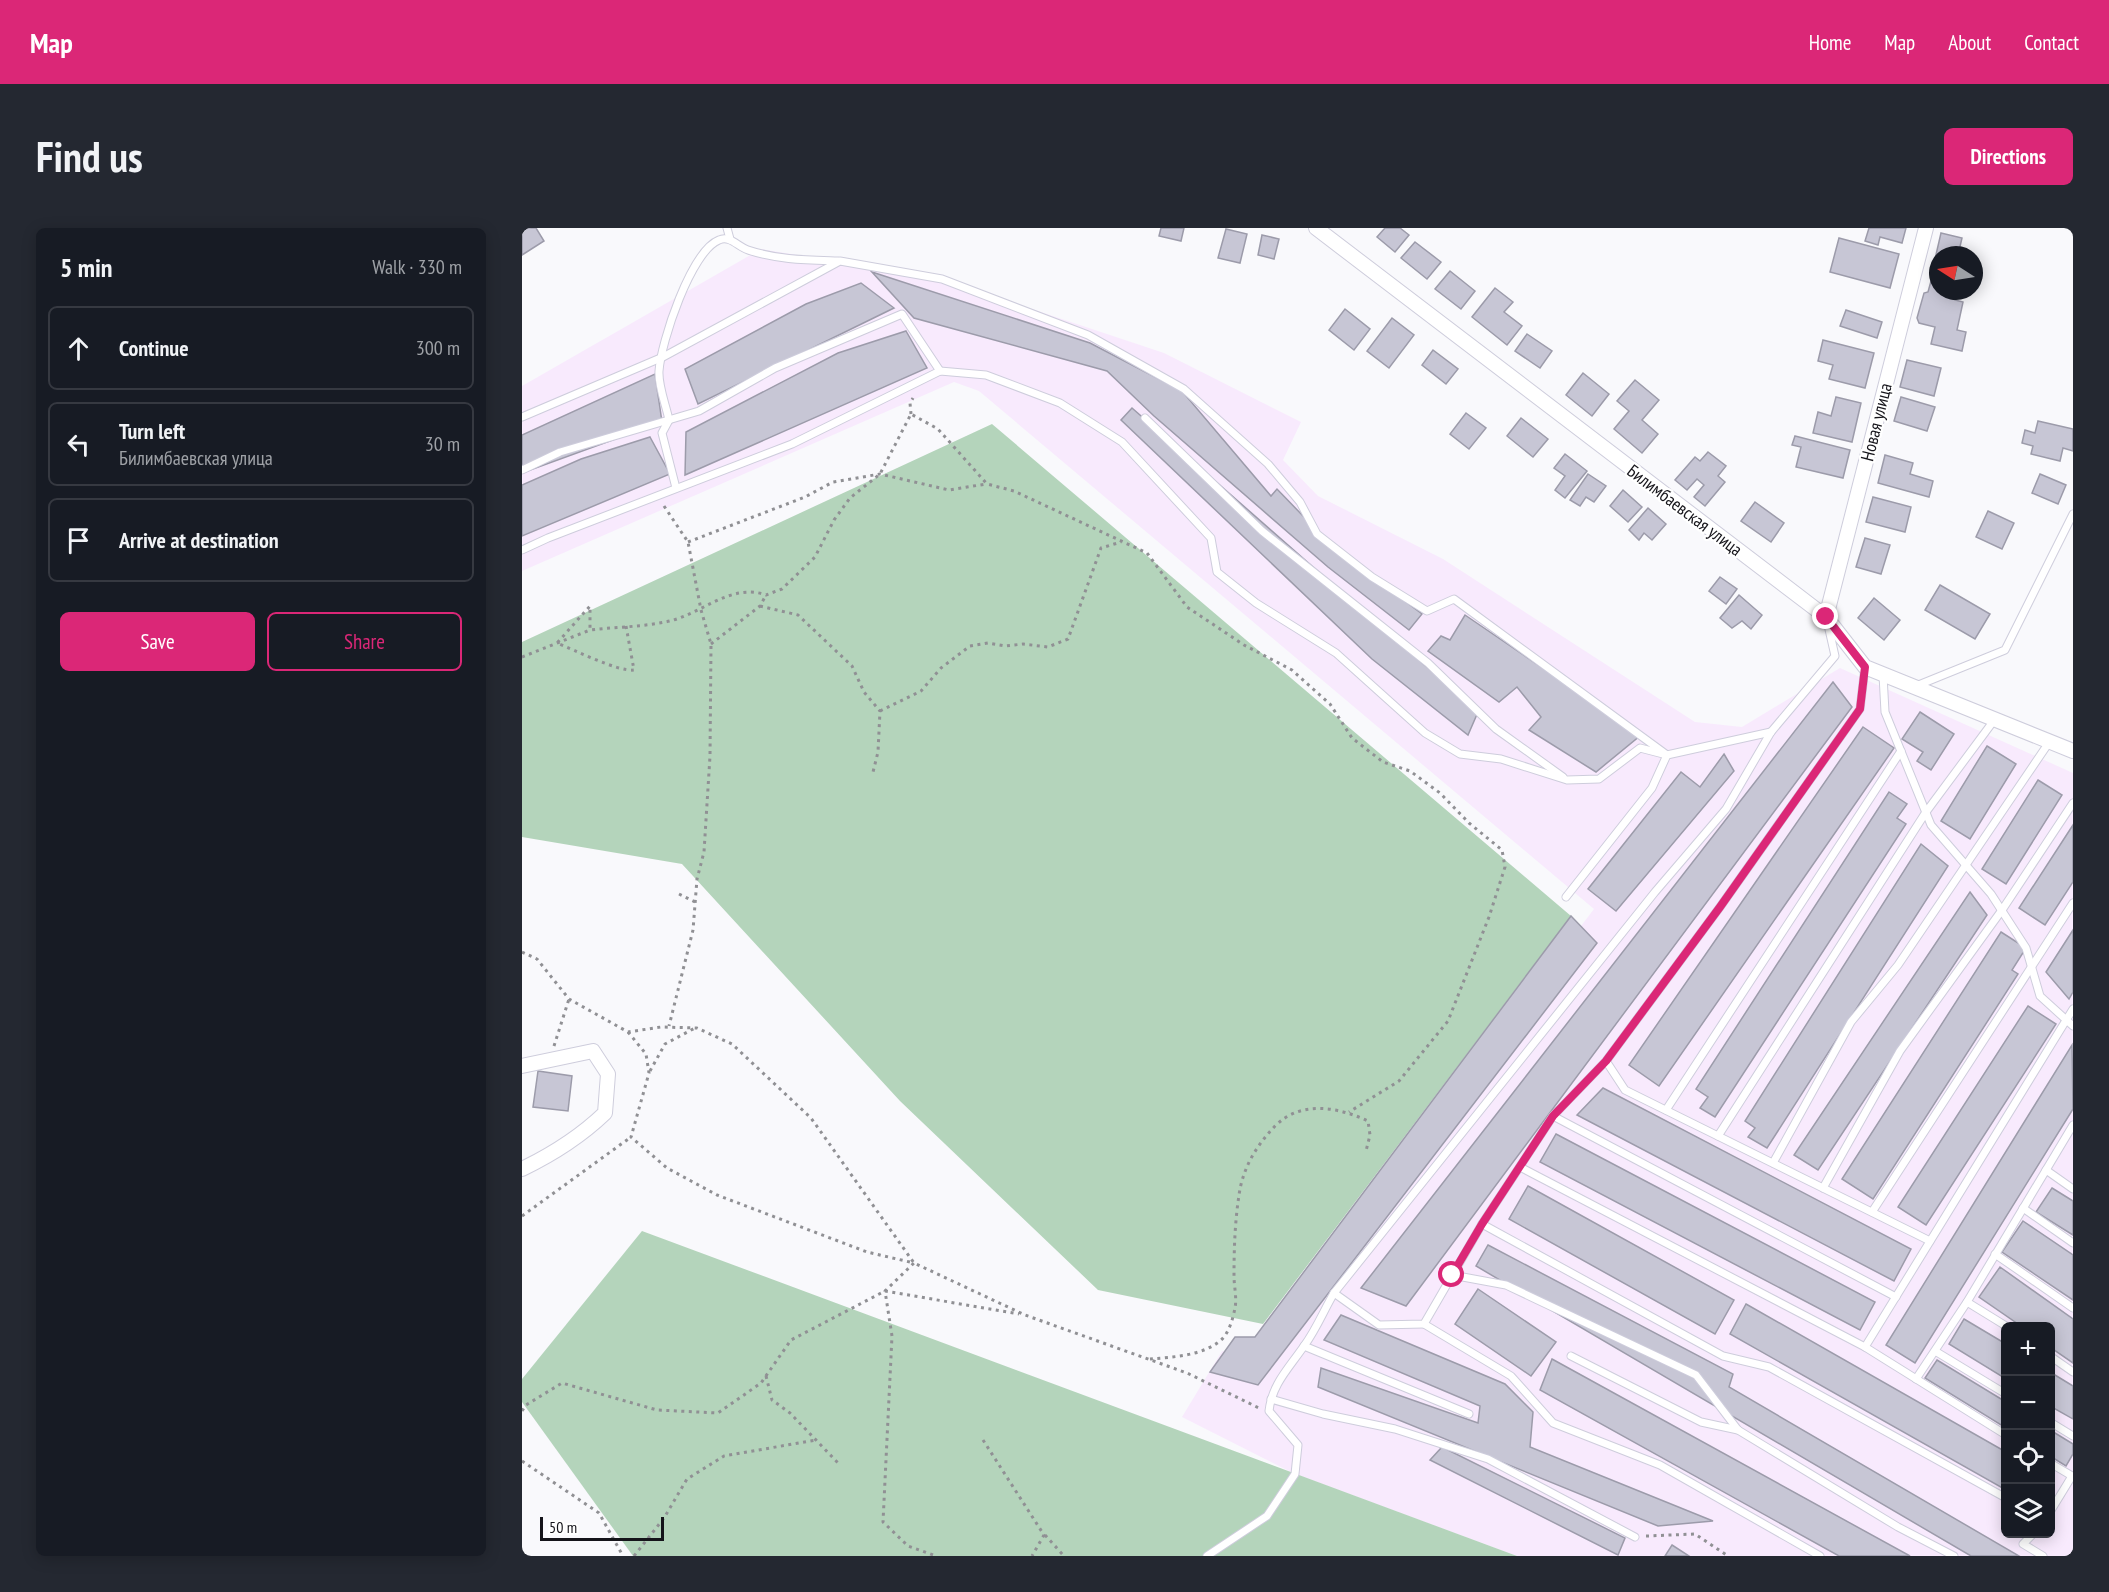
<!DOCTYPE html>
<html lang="en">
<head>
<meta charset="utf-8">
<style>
	body { margin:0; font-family:"PT Sans Narrow",sans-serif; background:#242831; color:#f1f3f6 }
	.controls { position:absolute; right:18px; bottom:18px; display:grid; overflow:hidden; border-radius:9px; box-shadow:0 3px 15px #0003 }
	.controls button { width:54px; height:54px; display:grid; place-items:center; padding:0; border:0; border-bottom:2px solid #363941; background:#171b24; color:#f1f3f6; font:30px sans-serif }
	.compass { position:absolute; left:1407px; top:18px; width:54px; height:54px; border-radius:50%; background:#171b24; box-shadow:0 3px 15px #0003; rotate:282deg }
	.scale { position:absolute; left:18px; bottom:15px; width:124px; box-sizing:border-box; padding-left:6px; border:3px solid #15141a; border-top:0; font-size:16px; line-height:21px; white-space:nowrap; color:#15141a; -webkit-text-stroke:4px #fff; paint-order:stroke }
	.stop { position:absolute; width:18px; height:18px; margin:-14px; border:4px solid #db2777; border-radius:50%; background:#fff }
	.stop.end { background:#db2777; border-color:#fff; box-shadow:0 2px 6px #0008 }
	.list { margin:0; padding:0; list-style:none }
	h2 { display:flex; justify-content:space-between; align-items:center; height:78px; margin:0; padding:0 24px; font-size:26px }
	h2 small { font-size:20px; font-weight:400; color:#9ea1a6 }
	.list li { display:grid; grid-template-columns:39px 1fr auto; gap:18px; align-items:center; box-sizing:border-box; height:84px; margin:0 12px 12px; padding:0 12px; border:2px solid #363941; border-radius:9px }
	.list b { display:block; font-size:22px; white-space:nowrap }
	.list p { margin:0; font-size:20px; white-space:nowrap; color:#9ea1a6 }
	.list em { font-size:20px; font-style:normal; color:#9ea1a6 }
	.actions { display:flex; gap:12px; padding:18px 24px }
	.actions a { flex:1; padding:14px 0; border:2px solid #db2777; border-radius:9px; text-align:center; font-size:21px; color:#db2777 }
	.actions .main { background:#db2777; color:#fff }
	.icon { flex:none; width:33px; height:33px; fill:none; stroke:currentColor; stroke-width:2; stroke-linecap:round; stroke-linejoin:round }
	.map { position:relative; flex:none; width:1551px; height:1328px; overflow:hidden; border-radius:9px }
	header { display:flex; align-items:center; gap:36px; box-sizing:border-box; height:84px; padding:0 30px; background:#db2777; color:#fff }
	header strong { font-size:28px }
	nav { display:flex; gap:33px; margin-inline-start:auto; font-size:21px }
	.intro { display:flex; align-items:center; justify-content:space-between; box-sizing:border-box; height:144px; padding:0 36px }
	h1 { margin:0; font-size:42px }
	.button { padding:15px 27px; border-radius:9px; background:#db2777; color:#fff; font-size:21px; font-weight:700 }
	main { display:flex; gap:36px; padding:0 36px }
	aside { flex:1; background:#171b24; border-radius:9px; box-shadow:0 3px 15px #0003 }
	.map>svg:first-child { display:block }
	.industrial { fill:#f8eafd; fill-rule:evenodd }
	.green { fill:#b4d4bb }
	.building { fill:#c7c6d5; stroke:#9c9baa; stroke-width:1.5 }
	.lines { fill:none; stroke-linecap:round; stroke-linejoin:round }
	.service-casing { stroke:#cecddc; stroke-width:9 }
	.minor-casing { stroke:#cecddc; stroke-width:16 }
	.path { stroke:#909094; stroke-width:3; stroke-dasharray:3 4.5; stroke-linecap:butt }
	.service { stroke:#fff; stroke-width:7 }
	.minor { stroke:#fff; stroke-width:14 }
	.route { stroke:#db2777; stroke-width:8 }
	.labels { text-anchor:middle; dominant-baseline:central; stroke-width:4.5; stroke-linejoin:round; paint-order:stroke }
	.street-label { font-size:18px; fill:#15141a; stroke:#fff }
</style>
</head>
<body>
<header>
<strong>Map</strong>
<nav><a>Home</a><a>Map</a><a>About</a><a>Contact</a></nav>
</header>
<div class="intro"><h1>Find us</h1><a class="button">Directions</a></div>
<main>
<aside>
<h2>5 min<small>Walk · 330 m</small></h2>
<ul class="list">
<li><svg class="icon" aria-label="ahead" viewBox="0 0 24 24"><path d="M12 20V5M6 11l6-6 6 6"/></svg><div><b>Continue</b></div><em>300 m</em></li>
<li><svg class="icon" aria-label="left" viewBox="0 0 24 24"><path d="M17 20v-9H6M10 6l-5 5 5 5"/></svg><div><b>Turn left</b><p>Билимбаевская улица</p></div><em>30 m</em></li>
<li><svg class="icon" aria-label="arrive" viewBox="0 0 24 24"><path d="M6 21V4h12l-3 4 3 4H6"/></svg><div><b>Arrive at destination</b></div></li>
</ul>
<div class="actions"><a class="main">Save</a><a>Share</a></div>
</aside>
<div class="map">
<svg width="1551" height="1328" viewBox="0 0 1551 1328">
	<rect width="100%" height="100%" fill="#f9f9fc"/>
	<path class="industrial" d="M 239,21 L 420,51 L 642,125 L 779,194 L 761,232 L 796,268 L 921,331 L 1173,494 L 1220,499 L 1318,440 L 1551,545 L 1551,1328 L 995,1328 L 773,1246 L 660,1189 L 700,1123 L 730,1129 L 1072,681 L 457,163 L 432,154 L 0,343 L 0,158 ZM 1484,1098 L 1528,1098 L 1528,1306 L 1484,1306 Z"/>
	<g class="green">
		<polygon points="470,196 1049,688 741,1096 576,1062 378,873 160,636 0,609 0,414"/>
		<polygon points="120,1003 995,1328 111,1328 0,1174 0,1151"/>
	</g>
	<g class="building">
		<polygon points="0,0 14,0 22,13 0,27"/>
		<polygon points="639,0 662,0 659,13 637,8"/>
		<polygon points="863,0 878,0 887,7 873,24 855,9"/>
		<polygon points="1347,0 1384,0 1380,15 1358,9 1356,17 1343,13"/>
		<polygon points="704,1 725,6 718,35 696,30"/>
		<polygon points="1419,5 1440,10 1436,27 1416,27 1416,46 1410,44"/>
		<polygon points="740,7 757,11 752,31 736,27"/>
		<polygon points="1317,10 1377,26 1368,60 1308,44"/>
		<polygon points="893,14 919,34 905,51 879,30"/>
		<polygon points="928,43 953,63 939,81 913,61"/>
		<polygon points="350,44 568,115 660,163 749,268 755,261 810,318 900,386 887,402 806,339 632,188 585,143 392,90"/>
		<polygon points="1409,53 1416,54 1416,63 1435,63 1433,72 1441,74 1435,102 1444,104 1440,123 1409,116 1413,99 1397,95 1395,90 1402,65 1406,64"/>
		<polygon points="339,55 372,80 176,176 163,141 284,76"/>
		<polygon points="973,60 991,74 982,84 1000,98 985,117 950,89"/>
		<polygon points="823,81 848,101 832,122 807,102"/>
		<polygon points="1324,82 1360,94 1355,110 1318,98"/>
		<polygon points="870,90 892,107 867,140 845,123"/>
		<polygon points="384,103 405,140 163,247 164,204 316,125"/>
		<polygon points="1005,106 1030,123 1018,140 993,123"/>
		<polygon points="1301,112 1352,125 1343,160 1307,151 1311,137 1296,133"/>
		<polygon points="911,122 936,141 924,156 900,137"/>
		<polygon points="1385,132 1419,140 1412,168 1378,159"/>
		<polygon points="1061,145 1087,166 1070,188 1044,167"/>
		<polygon points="133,146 140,194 0,245 0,207"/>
		<polygon points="1113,152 1137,172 1120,192 1136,206 1120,225 1092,201 1107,183 1095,173"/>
		<polygon points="1314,169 1339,175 1330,214 1291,205 1296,184 1309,188"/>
		<polygon points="1379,169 1413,179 1405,203 1372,193"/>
		<polygon points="610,180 956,484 946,507 850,431 599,192"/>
		<polygon points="944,185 964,200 947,221 928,206"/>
		<polygon points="999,190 1026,211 1011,229 985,208"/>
		<polygon points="1516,193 1551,201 1551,223 1541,220 1538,233 1509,226 1511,218 1500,215 1503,202 1513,205"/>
		<polygon points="1273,208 1328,222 1321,250 1274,239 1279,219 1270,217"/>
		<polygon points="128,209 148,246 0,308 0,257 59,231"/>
		<polygon points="1186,224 1204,238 1196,248 1203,254 1183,278 1172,269 1182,257 1175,251 1165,262 1153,252 1173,229 1178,233"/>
		<polygon points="1043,226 1065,243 1043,270 1033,262 1043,248 1032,240"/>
		<polygon points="1363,227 1391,235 1388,246 1411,253 1407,269 1356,255"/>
		<polygon points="1066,246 1084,258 1072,274 1064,269 1058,278 1048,272"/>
		<polygon points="1518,246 1544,257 1536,276 1510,265"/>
		<polygon points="1101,262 1120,279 1106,294 1088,278"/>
		<polygon points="1351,269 1389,279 1383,304 1344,294"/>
		<polygon points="1233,274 1262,295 1249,314 1219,293"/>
		<polygon points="1126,280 1144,296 1130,312 1122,305 1117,312 1107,302"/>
		<polygon points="1466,283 1492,295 1480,321 1454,309"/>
		<polygon points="1343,310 1368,317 1359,346 1334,339"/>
		<polygon points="1198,349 1215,361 1204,376 1187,363"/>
		<polygon points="1418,357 1468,386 1453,411 1403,382"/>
		<polygon points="1217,367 1240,387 1229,401 1220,393 1210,400 1198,390"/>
		<polygon points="1352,370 1378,392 1362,412 1336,390"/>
		<polygon points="943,387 1119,507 1074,544 1007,502 1019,489 995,459 977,474 906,423 919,408 928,412"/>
		<polygon points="1311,454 1330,479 884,1078 839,1060"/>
		<polygon points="1398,484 1432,506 1409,542 1395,533 1401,524 1380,511"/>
		<polygon points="1341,499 1372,520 1137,858 1107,837"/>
		<polygon points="1465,518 1494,536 1448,611 1419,593"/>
		<polygon points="1202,526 1212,543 1094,683 1066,661 1159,544 1178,559"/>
		<polygon points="1516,552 1540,567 1484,656 1460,641"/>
		<polygon points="1367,564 1385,576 1375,590 1384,596 1193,889 1178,880 1186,869 1174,861"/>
		<polygon points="1551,597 1551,654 1523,697 1497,680"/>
		<polygon points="1399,616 1426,638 1245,920 1226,909 1233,900 1223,893"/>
		<polygon points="1448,664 1465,687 1296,942 1272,927"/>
		<polygon points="1049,688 1075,715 736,1157 688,1144 713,1109 733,1109"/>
		<polygon points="1551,702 1551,764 1547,771 1524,744"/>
		<polygon points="1479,704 1504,720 1490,742 1496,746 1351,971 1320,951"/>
		<polygon points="1506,778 1534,796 1404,997 1376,979"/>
		<polygon points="1550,817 1551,881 1393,1135 1364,1117"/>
		<polygon points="16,843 50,848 46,883 11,879"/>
		<polygon points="1081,860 1389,1021 1372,1053 1055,887"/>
		<polygon points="1034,906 1353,1074 1338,1102 1018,934"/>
		<polygon points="1006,958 1212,1072 1193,1106 987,991"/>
		<polygon points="1530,960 1551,973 1551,1007 1514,984"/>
		<polygon points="1501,993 1551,1027 1551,1072 1480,1024"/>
		<polygon points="966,1017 1211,1146 1207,1159 1497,1328 1449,1328 954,1038"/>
		<polygon points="1478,1039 1551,1091 1551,1135 1528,1119 1528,1098 1499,1098 1457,1069"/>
		<polygon points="956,1061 1034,1114 1009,1148 933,1096"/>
		<polygon points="1224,1076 1484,1224 1484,1262 1208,1106"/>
		<polygon points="819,1087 983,1156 1011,1184 1008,1219 1191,1293 1136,1298 796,1159 799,1140 956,1195 958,1178 802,1112"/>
		<polygon points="1442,1091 1484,1116 1484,1151 1427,1116"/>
		<polygon points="1030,1131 1388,1328 1317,1328 1018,1162"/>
		<polygon points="1415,1132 1484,1174 1484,1200 1403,1150"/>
		<polygon points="1528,1144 1551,1158 1551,1191 1528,1178"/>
		<polygon points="1528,1202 1551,1216 1551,1226 1544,1238 1528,1228"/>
		<polygon points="920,1219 1103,1310 1096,1327 908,1232"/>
		<polygon points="1150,1317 1167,1328 1143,1328"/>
	</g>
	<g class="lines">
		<defs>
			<g id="service">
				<polyline points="205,0 208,11"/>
				<polyline points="0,189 141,129 318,33 420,51 566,107 662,161 746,236 778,274 795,306 850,349 905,383 932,371 1145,527 1130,560 1044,669"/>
				<polyline points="623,190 740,303 906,435 974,501 1041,549"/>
				<polyline points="0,242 38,224 177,183 253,140 380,86 418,143"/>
				<path d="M 154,260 L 140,205 L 147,192 C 144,177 136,158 137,143 C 139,114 169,23 197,12 C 208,7 216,19 226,22 C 256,32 285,32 316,33"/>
				<polyline points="0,322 26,310 270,216 418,143 464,147 538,175 600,214 689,310 695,344 734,375 814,425 903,505 938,526 979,531 1045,552 1077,551 1118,520 1145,527 1249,504"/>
				<polyline points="1361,447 1363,484 1409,597 1469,666 1504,720 1518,768 1551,798"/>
				<polyline points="1394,458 1483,422 1551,286"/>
				<polyline points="1084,833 1103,862 1408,1013"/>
				<polyline points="1144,882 1379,523"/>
				<polyline points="1031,888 1374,1069"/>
				<polyline points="1196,908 1404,584 1473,491"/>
				<polyline points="1251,935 1329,794 1376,737 1528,513"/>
				<polyline points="998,939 1343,1119"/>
				<polyline points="1524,942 1551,961"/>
				<polyline points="1301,960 1378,823 1480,682 1551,575"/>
				<polyline points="1501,980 1551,1015"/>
				<polyline points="1350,984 1551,675"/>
				<polyline points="960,996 1201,1128 1247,1139 1484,1270"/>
				<polyline points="1473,1026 1551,1080"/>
				<polyline points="930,1047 984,1057 1174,1147 1216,1202 1376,1299 1432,1328"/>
				<polyline points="812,1065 857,1097 902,1096 960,996 1031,888 1084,833 1198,679 1338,481 1343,439"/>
				<polyline points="1445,1074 1484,1098"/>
				<polyline points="902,1096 989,1148 1031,1195 1138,1237 1298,1328"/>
				<polyline points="782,1118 947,1186"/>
				<polyline points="1413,1123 1484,1166"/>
				<polyline points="1049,1128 1179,1194 1216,1202"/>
				<polyline points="1528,1128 1551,1144"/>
				<polyline points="1394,1151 1445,1074 1551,897"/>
				<polyline points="749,1171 801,1186 873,1201 966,1231 1113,1309"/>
				<polyline points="1528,1194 1551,1208"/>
				<polyline points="1484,1207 1343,1119 1551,781"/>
				<polyline points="1528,1235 1550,1248 1528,1284"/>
				<polyline points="1511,1306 1501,1316 1521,1328"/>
				<path d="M 685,1328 L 745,1288 L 773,1246 L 776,1217 L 747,1183 C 750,1156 767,1140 782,1118 C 794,1102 802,1082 812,1065 L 1133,664 L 1204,581 L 1249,504 L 1313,428 L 1306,397"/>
			</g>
			<g id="minor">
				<polyline points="794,0 1304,389 1343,439 1551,523"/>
				<polyline points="1304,389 1404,0"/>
				<path d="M 0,838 L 71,823 L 86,846 L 83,885 C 58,909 31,926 0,941"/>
			</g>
		</defs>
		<use href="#service" class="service-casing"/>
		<use href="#minor" class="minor-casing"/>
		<g class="path">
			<polyline points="389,186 388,175 391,170"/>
			<polyline points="142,278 166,314 179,382 189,416 188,528 182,624 175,651 171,702 147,798"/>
			<polyline points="166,314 283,269 311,254 358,246 427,262 464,256"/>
			<polyline points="238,378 276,387 330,438 342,464 358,483 356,524 351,544"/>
			<path d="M 104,398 L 112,442 C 96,444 53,422 35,415 L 68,378 L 68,402 C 93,399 119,399 143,394 C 178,388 208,354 244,367 L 260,361 L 293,329 L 312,292 L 328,270 L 358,246 L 389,186 L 416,201 L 465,256 L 492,263 L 625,325 L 665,379 L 722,417 L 770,442 L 808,476 L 830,510 L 861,534 L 888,543 L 918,565 L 947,595 L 980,622 L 983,639 L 967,689 L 926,793 L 877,853 L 827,884"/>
			<polyline points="189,416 238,378 244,367"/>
			<polyline points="0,429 68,402"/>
			<polyline points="358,483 399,463 419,440 448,418 466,415 483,418 501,416 526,419 546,411 579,320 599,314"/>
			<polyline points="157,666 173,674"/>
			<polyline points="0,724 15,731 47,771 106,804 139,799 175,800 210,816 289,890 392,1035 503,1087 665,1145 737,1180"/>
			<polyline points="106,804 124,826 127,845 109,909 145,940 195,967 345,1024 392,1035 363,1063 370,1108 361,1294 386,1318 414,1328"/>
			<polyline points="32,818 47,771"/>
			<polyline points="128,843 143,816 173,800"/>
			<polyline points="0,988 109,909"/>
			<path d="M 628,1131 C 651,1129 679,1128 698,1113 C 707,1106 711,1090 713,1080 C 715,1070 712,1058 712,1048 C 712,1019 713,990 718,961 C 723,936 736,916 753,898 C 779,872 816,879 846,893 L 848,907 L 844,923"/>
			<polyline points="244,1148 250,1172 268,1185 317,1236"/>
			<polyline points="0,1183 4,1177 40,1155 135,1182 196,1185 239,1155 269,1112 363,1063 497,1086"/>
			<polyline points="461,1212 522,1307 510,1328"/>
			<polyline points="0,1233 77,1285 101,1328"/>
			<polyline points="523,1307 542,1328"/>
			<polyline points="1124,1308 1173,1306 1206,1328"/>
			<polyline points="112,1328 142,1290 165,1251 202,1228 294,1212"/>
		</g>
		<use href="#service" class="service"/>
		<use href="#minor" class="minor"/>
	</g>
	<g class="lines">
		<polyline class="route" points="930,1047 960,996 1031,888 1084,833 1198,679 1338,481 1343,439 1304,389"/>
	</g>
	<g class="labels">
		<g class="street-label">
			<text transform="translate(1354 194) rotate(-76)">Новая улица</text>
			<text transform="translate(1163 282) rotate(37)">Билимбаевская улица</text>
		</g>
	</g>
</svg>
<div class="controls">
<button>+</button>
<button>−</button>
<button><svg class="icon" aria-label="locate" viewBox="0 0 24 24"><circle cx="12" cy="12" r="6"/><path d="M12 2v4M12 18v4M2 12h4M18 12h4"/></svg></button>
<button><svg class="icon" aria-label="layers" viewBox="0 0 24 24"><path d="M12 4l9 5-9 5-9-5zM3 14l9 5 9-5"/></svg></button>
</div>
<svg class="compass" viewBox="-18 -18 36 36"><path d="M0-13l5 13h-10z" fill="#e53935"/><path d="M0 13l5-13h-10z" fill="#9ea1a6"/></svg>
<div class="scale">50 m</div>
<div class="stop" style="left:930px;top:1047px"></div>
<div class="stop end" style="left:1304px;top:389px"></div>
</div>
</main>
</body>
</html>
